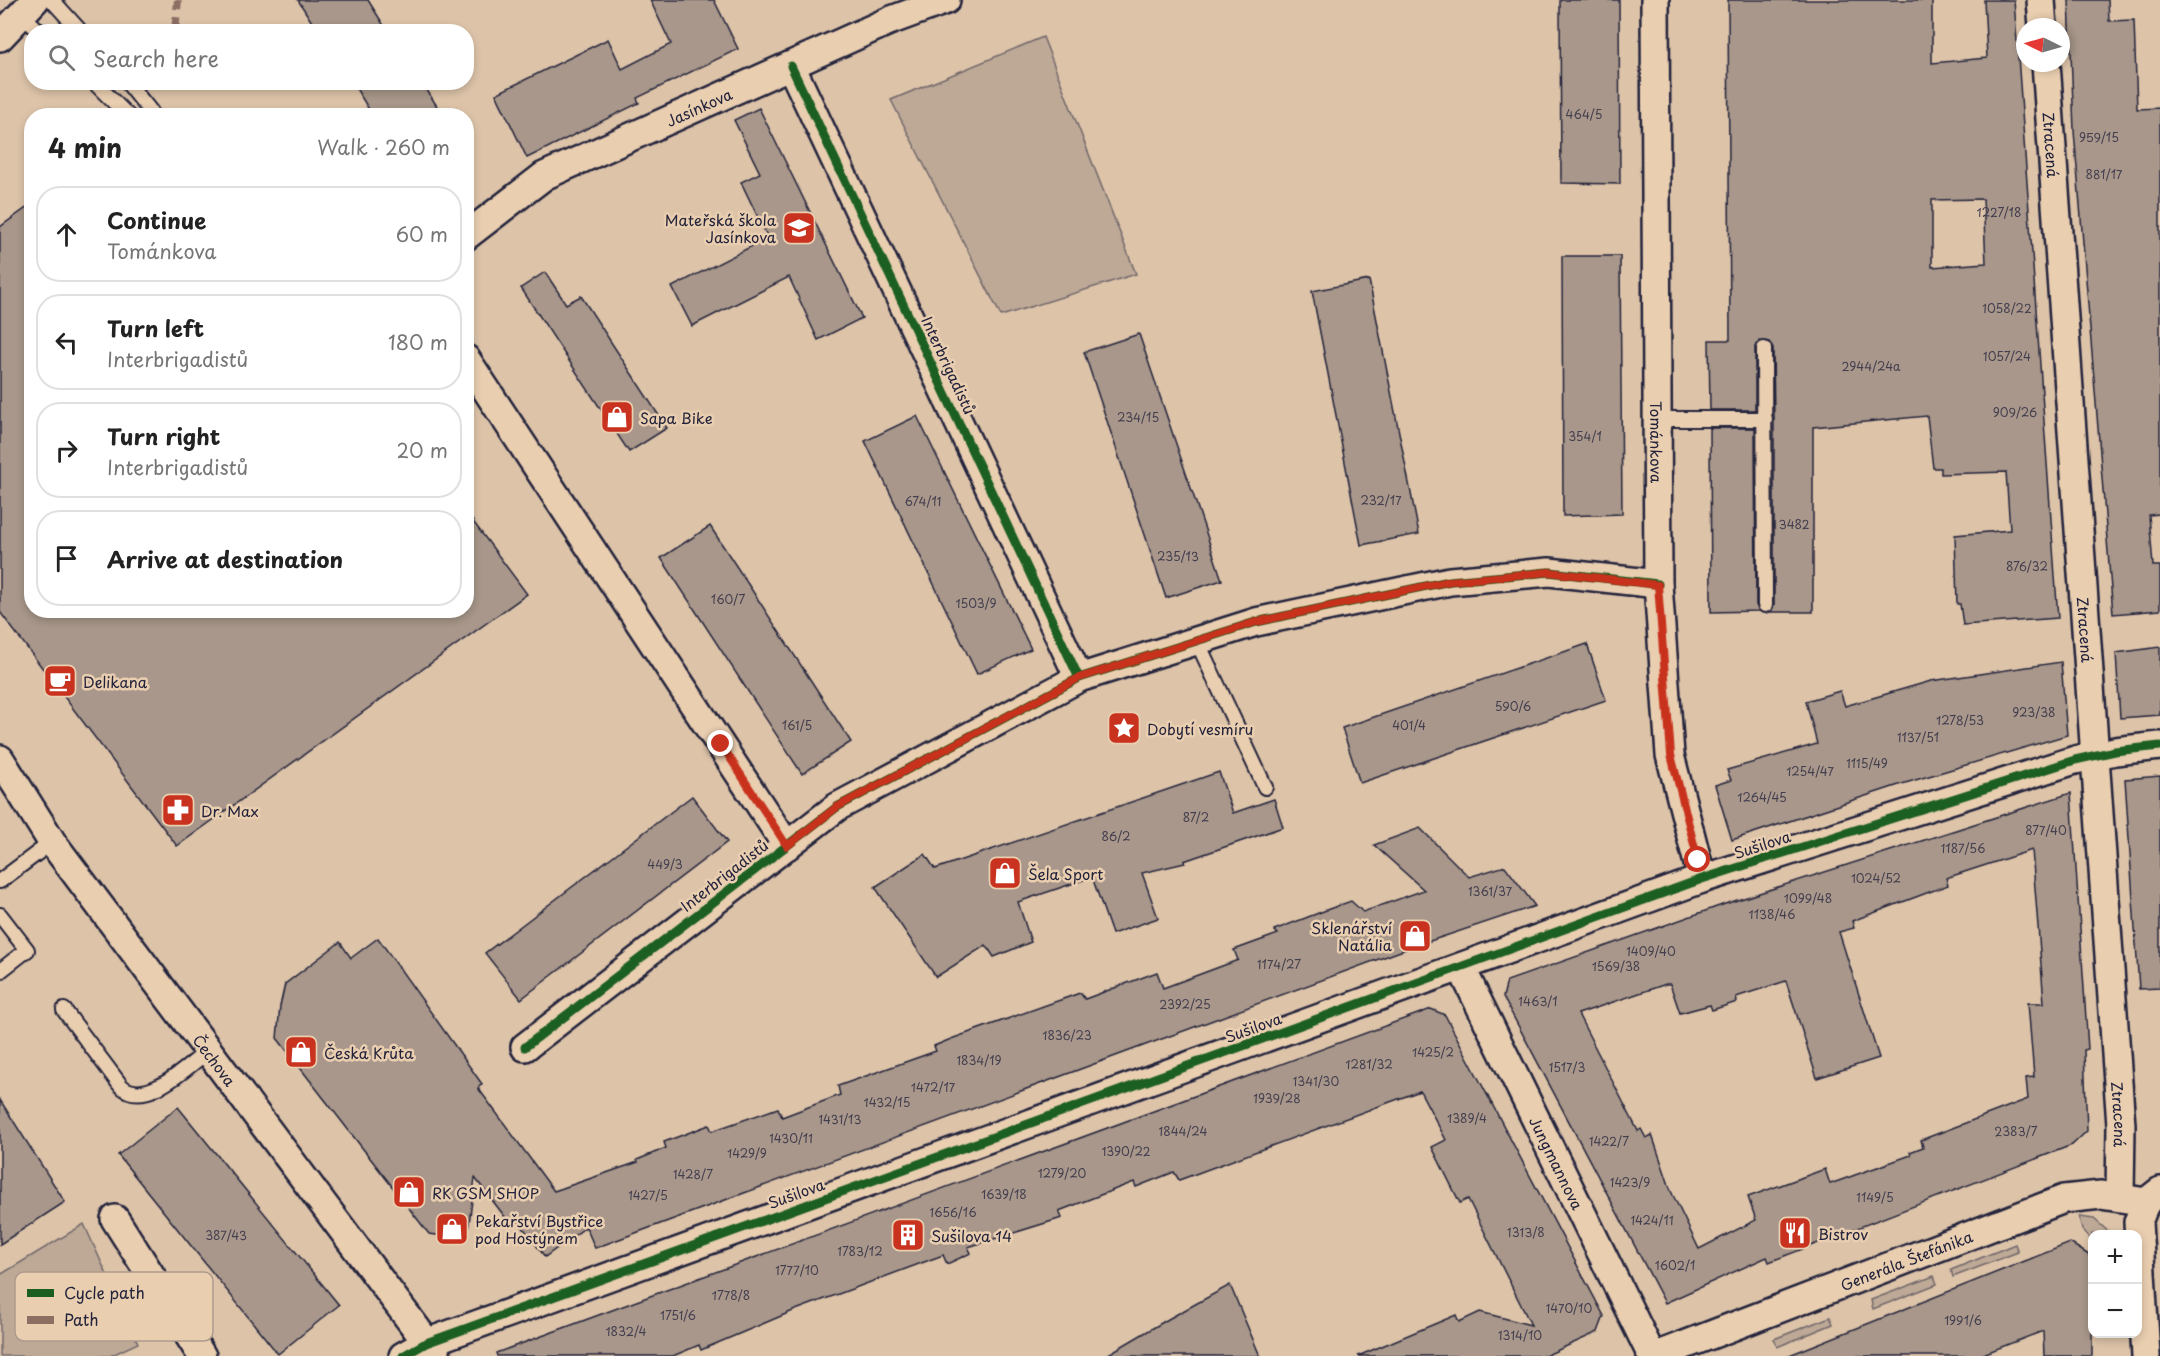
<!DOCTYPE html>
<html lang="en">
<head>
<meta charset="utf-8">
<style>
	body { margin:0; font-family:"Playpen Sans",sans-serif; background:#f6f6f6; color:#222 }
	.controls { position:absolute; right:18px; bottom:18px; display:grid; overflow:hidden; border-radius:12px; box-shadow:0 3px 9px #0003 }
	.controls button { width:54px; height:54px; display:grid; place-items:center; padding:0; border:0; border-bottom:2px solid #e0e0e0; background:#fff; color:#222; font:30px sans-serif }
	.compass { position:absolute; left:2016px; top:18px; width:54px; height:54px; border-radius:50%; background:#fff; box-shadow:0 3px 9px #0003; rotate:275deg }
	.stop { position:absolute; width:18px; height:18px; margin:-14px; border:4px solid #c8321e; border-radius:50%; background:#fff }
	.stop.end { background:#c8321e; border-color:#fff; box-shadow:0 2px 6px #0008 }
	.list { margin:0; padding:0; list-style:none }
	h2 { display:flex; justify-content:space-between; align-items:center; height:78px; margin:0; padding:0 24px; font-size:26px }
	h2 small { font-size:20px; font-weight:400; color:#767676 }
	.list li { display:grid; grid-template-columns:39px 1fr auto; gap:18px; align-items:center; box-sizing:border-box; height:96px; margin:0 12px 12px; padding:0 12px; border:2px solid #e0e0e0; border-radius:24px }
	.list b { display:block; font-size:22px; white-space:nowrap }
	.list p { margin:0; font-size:20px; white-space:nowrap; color:#767676 }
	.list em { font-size:20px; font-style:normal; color:#767676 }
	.icon { flex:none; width:33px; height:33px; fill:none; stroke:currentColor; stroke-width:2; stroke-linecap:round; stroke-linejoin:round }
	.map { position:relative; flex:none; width:2160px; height:1356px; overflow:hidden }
	.search { position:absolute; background:#fff; box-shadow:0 3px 9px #0003; left:24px; top:24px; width:450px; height:66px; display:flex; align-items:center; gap:15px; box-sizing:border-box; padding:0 21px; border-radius:24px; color:#767676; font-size:22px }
	.panel { position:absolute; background:#fff; box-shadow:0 3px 9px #0003; left:24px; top:108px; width:450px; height:510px; border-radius:24px }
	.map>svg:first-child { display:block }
	.green { fill:#bea997; stroke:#706669; stroke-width:1.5 }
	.building { fill:#a8978a; stroke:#22223b; stroke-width:1.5; fill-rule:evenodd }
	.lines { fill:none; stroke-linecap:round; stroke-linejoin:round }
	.lane-casing { stroke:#22223b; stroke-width:18 }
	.street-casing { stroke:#22223b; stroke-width:32 }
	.lane { stroke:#e9ceb0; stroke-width:14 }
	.street { stroke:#e9ceb0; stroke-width:27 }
	.quiet { stroke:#8d6e63; stroke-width:8; stroke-dasharray:15 8; stroke-linecap:butt }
	.cycleway-casing { stroke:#e9ceb0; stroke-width:13 }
	.cycleway { stroke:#1b5e20; stroke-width:9 }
	.route { stroke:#c8321e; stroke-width:8 }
	.labels { text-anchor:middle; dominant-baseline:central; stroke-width:5; stroke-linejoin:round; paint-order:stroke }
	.number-label { font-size:12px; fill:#443f4f }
	.street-label { font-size:15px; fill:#22223b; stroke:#e9ceb0 }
	.poi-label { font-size:15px; fill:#22223b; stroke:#e9ceb0; text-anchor:start }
	.key { fill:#e9ceb0; stroke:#ad9a8d; stroke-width:1.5 }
	.key-label { font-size:16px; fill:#22223b }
</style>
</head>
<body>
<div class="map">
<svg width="2160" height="1356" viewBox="0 0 2160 1356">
	<rect width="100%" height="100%" fill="#ddc4a9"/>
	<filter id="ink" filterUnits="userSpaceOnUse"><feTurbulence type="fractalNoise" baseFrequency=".0167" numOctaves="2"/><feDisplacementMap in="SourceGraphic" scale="12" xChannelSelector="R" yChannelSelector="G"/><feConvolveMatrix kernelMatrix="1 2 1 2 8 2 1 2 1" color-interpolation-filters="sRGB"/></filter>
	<g filter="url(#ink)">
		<g class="green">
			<polygon points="1043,37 1136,274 1001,316 891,100"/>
			<polygon points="2079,1217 2094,1219 2111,1234 2092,1234 2092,1240 2082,1230"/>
			<polygon points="84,1224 138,1343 110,1356 0,1356 0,1275"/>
			<polygon points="2015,1244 2018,1252 1953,1277 1951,1270"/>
			<polygon points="1934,1276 1937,1284 1873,1309 1871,1300"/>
			<polygon points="1830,1317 1833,1324 1777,1347 1774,1339"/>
		</g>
		<g class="building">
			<polygon points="298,0 368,0 388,32 318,32"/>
			<polygon points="650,0 714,0 738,49 637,98 639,103 527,158 496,94 608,39 622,69 671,44"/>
			<polygon points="1560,0 1619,0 1620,184 1561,183"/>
			<path d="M 1728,0 L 1932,0 L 1932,63 L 1987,58 L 1984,0 L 2014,0 L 2058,618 L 1963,625 L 1960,604 L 1957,604 L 1955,535 L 2010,530 L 2006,472 L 1941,474 L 1941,468 L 1933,468 L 1927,416 L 1813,427 L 1813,612 L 1771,612 L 1774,605 L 1774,418 L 1773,349 L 1769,342 L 1760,341 L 1755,348 L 1755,410 L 1710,410 L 1709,340 L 1730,340 ZM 1983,199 L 1986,263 L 1932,267 L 1932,200 Z"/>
			<polygon points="2069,0 2108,0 2109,21 2134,20 2137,109 2160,108 2160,514 2149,515 2153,566 2160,566 2160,610 2113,614 2074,131"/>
			<polygon points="352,82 422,82 443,116 373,116"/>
			<polygon points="759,108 862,318 818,340 789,277 692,326 672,287 768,238 741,182 760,173 734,120"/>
			<polygon points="32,204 32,610 466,610 466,512 527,594 177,846 0,612 0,227"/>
			<polygon points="1562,256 1620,256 1622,514 1563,516"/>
			<polygon points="545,272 566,304 581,296 667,428 629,452 521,288"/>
			<polygon points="1369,280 1419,534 1361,545 1312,291"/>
			<polygon points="1139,334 1222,580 1166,598 1084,352"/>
			<polygon points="917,416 1031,649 977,674 865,441"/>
			<polygon points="1710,428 1755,428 1756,605 1759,611 1711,612"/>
			<polygon points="710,526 851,742 802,774 661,558"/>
			<polygon points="1587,644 1606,700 1360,783 1342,728"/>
			<polygon points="2160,647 2160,715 2120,718 2116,653"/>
			<polygon points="2061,662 2067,735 1902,784 1732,840 1715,785 1731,780 1727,770 1817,744 1806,701 1840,691 1845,706 1931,681"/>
			<polygon points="1219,772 1233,813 1274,799 1283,827 1184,861 1185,863 1142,873 1158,918 1112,934 1092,877 1018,902 1031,942 994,957 986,945 936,977 875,887 925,854 935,869"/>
			<polygon points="2160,776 2160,988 2139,989 2125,779"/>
			<path d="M 2071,793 L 2088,1049 L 2084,1050 L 2087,1131 L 2072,1145 L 1769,1262 L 1767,1257 L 1665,1303 L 1503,997 L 1507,981 L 1725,904 ZM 2032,850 L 2044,1003 L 2028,1003 L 2034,1077 L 2026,1078 L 2028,1099 L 1921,1140 L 1923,1147 L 1910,1152 L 1911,1155 L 1830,1184 L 1825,1169 L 1748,1197 L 1756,1220 L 1699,1249 L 1671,1191 L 1652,1135 L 1646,1138 L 1641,1129 L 1638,1131 L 1578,1014 L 1666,984 L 1670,984 L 1680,1013 L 1710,1005 L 1712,1010 L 1737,1002 L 1736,997 L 1786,981 L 1817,1078 L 1879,1058 L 1839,932 L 1854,928 L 1852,921 L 1948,885 L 1946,878 Z"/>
			<polygon points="692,796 727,842 521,999 485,953"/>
			<polygon points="1420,828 1469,877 1505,866 1535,906 1406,949 595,1248 586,1227 545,1257 516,1218 509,1222 475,1178 467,1239 429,1234 277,1038 280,1006 285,984 340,942 351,958 378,938 482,1084 478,1088 554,1191 638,1162 637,1160 666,1148 664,1142 709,1125 712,1131 778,1108 782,1117 840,1095 838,1086 936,1051 934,1046 951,1039 1080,993 1085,999 1157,972 1163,988 1238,960 1234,950 1278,934 1274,930 1329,909 1351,901 1363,912 1424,890 1374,845"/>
			<polygon points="1431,1009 1445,1015 1604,1316 1598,1332 1545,1356 1358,1356 1456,1315 1459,1322 1480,1312 1531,1325 1468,1199 1460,1203 1432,1147 1446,1140 1420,1091 1179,1180 1174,1172 1136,1187 1134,1182 1059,1211 1062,1218 968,1247 971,1253 947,1264 943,1255 793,1311 701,1350 699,1345 673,1356 497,1356 496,1353 642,1299"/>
			<polygon points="0,1100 65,1202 0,1244"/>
			<polygon points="178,1107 339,1305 278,1354 118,1155"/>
			<polygon points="2070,1243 2092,1257 2092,1356 2044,1356 2043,1331 1978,1356 1787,1356"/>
			<polygon points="1230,1285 1260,1356 1105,1356 1170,1318"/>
		</g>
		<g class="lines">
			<defs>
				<g id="lane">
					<polyline points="52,0 81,32"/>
					<polyline points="21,14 40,32"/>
					<polyline points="94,82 128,116"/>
					<polyline points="127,82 151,112"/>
					<polyline points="1764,349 1765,605"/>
					<polyline points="1657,419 1765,419"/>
					<polyline points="1197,641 1265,787"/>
					<polyline points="0,881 52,842"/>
					<polyline points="0,915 27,950 0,971"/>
					<path d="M 64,1010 L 121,1086 C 146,1109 189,1065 209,1050"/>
				</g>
				<g id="street">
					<path id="s1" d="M 1655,0 L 1658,584 L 1670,755 L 1702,879"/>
					<polyline points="2041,0 2043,27"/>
					<polyline points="0,37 35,0"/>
					<path id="s2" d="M 2046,63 L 2121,1125 L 2120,1196"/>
					<polyline points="791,66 1079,678"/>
					<path id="s3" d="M 466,236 L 544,176 L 889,21 L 946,0"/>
					<polyline points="466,359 787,846"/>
					<path id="s4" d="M 0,759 L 52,842 L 437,1356"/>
					<path id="s5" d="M 1461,967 L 1652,1356"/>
					<polyline points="525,1047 837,807 1079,678 1256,622 1450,581 1549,572 1658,584"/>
					<polyline points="2146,1202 2138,1222 2146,1356"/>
					<polyline points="115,1219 202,1356"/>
					<polyline points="403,1356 426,1343 462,1330 1702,879 2075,760 2115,751 2160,746"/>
					<path id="s6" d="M 1656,1356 L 2064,1199 L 2101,1195 L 2146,1202 L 2160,1191"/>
				</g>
			</defs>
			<use href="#lane" class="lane-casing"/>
			<use href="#street" class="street-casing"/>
			<use href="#lane" class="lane"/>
			<use href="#street" class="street"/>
			<polyline class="quiet" points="175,32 178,0"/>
			<defs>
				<g id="cycleway">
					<polyline points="791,66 1079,678"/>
					<polyline points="525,1047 837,807 1079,678 1256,622 1450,581 1549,572 1658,584"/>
					<polyline points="403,1356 426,1343 462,1330 1702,879 2075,760 2115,751 2160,746"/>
				</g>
			</defs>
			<use href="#cycleway" class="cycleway-casing"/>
			<use href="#cycleway" class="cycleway"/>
		</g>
	</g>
	<g class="lines" filter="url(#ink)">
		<polyline class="route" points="721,744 787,846 837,807 1079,678 1256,622 1450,581 1549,572 1658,585 1671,755 1698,860"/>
	</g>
	<defs>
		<symbol id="school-square" viewBox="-11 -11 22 22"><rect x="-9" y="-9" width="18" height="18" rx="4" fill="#c8321e" stroke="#e9ceb0"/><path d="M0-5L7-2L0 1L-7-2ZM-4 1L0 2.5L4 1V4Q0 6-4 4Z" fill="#fff"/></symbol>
		<symbol id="shop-square" viewBox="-11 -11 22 22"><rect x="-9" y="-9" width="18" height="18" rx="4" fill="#c8321e" stroke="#e9ceb0"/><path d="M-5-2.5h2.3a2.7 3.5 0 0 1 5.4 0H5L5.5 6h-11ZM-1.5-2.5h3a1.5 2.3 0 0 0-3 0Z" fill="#fff"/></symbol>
		<symbol id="cafe-square" viewBox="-11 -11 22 22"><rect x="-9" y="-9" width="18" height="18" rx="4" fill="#c8321e" stroke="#e9ceb0"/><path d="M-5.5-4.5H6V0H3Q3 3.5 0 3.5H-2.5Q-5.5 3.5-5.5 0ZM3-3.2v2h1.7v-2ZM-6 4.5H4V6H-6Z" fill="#fff"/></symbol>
		<symbol id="sight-square" viewBox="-11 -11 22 22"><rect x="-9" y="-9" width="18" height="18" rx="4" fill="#c8321e" stroke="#e9ceb0"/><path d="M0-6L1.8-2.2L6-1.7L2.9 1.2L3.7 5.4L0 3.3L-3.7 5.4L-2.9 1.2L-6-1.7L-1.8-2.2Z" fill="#fff"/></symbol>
		<symbol id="pharmacy-square" viewBox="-11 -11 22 22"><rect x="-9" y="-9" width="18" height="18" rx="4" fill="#c8321e" stroke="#e9ceb0"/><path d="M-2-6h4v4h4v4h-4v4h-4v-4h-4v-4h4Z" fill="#fff"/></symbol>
		<symbol id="restaurant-square" viewBox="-11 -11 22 22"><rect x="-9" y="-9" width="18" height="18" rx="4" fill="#c8321e" stroke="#e9ceb0"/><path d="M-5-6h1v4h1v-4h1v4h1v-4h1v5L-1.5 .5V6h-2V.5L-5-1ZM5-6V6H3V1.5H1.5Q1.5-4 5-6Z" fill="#fff"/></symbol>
		<symbol id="building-square" viewBox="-11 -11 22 22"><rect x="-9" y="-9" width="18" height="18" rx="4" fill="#c8321e" stroke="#e9ceb0"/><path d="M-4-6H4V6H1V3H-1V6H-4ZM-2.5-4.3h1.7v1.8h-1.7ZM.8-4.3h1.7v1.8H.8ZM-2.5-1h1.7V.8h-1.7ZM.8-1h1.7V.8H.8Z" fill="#fff"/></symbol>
	</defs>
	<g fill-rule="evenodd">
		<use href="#school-square" x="780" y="209" width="38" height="38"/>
		<use href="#shop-square" x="598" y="398" width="38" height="38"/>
		<use href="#cafe-square" x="41" y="662" width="38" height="38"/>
		<use href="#sight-square" x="1105" y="709" width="38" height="38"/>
		<use href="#pharmacy-square" x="159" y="791" width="38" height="38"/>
		<use href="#shop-square" x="986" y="854" width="38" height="38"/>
		<use href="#shop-square" x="1396" y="917" width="38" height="38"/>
		<use href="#shop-square" x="282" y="1033" width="38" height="38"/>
		<use href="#shop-square" x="390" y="1173" width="38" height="38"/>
		<use href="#shop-square" x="433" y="1210" width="38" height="38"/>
		<use href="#restaurant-square" x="1776" y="1214" width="38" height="38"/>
		<use href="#building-square" x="889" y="1216" width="38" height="38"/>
	</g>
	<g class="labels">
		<g class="number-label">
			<text x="1584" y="114">464/5</text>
			<text x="2099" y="137">959/15</text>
			<text x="2104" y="174">881/17</text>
			<text x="1999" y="212">1227/18</text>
			<text x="2007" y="308">1058/22</text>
			<text x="2007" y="356">1057/24</text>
			<text x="1871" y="366">2944/24a</text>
			<text x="2015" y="412">909/26</text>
			<text x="1138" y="417">234/15</text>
			<text x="1585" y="436">354/1</text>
			<text x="1381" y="500">232/17</text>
			<text x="923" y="501">674/11</text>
			<text x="1794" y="524">3482</text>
			<text x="1178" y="556">235/13</text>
			<text x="2027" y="566">876/32</text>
			<text x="728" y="599">160/7</text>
			<text x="976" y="603">1503/9</text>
			<text x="1513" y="706">590/6</text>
			<text x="2034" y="712">923/38</text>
			<text x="1960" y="720">1278/53</text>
			<text x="797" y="725">161/5</text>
			<text x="1409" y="725">401/4</text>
			<text x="1918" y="737">1137/51</text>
			<text x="1867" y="763">1115/49</text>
			<text x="1810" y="771">1254/47</text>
			<text x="1762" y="797">1264/45</text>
			<text x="1196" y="817">87/2</text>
			<text x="2046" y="830">877/40</text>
			<text x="1116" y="836">86/2</text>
			<text x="1963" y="848">1187/56</text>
			<text x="665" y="864">449/3</text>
			<text x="1876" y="878">1024/52</text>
			<text x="1490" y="891">1361/37</text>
			<text x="1808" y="898">1099/48</text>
			<text x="1772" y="914">1138/46</text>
			<text x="1651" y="951">1409/40</text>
			<text x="1279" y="964">1174/27</text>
			<text x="1616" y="966">1569/38</text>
			<text x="1538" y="1001">1463/1</text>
			<text x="1185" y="1004">2392/25</text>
			<text x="1067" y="1035">1836/23</text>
			<text x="1433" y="1052">1425/2</text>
			<text x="979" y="1060">1834/19</text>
			<text x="1369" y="1064">1281/32</text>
			<text x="1567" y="1067">1517/3</text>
			<text x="1316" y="1081">1341/30</text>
			<text x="933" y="1087">1472/17</text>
			<text x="1277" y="1098">1939/28</text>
			<text x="887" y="1102">1432/15</text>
			<text x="1467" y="1118">1389/4</text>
			<text x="840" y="1119">1431/13</text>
			<text x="1183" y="1131">1844/24</text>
			<text x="2016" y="1131">2383/7</text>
			<text x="791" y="1138">1430/11</text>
			<text x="1609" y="1141">1422/7</text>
			<text x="1126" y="1151">1390/22</text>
			<text x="747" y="1153">1429/9</text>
			<text x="1062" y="1173">1279/20</text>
			<text x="693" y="1174">1428/7</text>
			<text x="1630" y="1182">1423/9</text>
			<text x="1004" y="1194">1639/18</text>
			<text x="648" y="1195">1427/5</text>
			<text x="1875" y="1197">1149/5</text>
			<text x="953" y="1212">1656/16</text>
			<text x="1652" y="1220">1424/11</text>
			<text x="1526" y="1232">1313/8</text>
			<text x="226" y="1235">387/43</text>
			<text x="860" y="1251">1783/12</text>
			<text x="1675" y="1265">1602/1</text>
			<text x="797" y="1270">1777/10</text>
			<text x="731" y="1295">1778/8</text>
			<text x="1569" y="1308">1470/10</text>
			<text x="678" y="1315">1751/6</text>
			<text x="1963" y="1320">1991/6</text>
			<text x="626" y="1331">1832/4</text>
			<text x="1520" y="1335">1314/10</text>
		</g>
		<g class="street-label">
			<text stroke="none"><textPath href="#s3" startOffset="268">Jasínkova</textPath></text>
			<text stroke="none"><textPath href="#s2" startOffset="82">Ztracená</textPath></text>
			<text transform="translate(949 365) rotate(65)">Interbrigadistů</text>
			<text stroke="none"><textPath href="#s1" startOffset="442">Tománkova</textPath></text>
			<text stroke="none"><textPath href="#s2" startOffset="568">Ztracená</textPath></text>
			<text transform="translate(1762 844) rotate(-18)">Sušilova</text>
			<text transform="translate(724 875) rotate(-38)">Interbrigadistů</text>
			<text transform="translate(1253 1027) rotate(-20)">Sušilova</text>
			<text stroke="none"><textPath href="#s4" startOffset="370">Čechova</textPath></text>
			<text stroke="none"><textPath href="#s2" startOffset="1054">Ztracená</textPath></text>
			<text stroke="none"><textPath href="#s5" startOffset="218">Jungmannova</textPath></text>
			<text transform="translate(796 1193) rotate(-20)">Sušilova</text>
			<text stroke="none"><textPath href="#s6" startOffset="268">Generála Štefánika</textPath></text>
		</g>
		<g class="poi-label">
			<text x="776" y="219" text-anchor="end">Mateřská škola<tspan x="776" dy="17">Jasínkova</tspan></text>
			<text x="640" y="417">Sapa Bike</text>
			<text x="83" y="681">Delikana</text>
			<text x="1147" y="728">Dobytí vesmíru</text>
			<text x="201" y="810">Dr. Max</text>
			<text x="1028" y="873">Šela Sport</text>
			<text x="1392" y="927" text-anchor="end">Sklenářství<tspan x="1392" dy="17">Natália</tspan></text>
			<text x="324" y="1052">Česká Krůta</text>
			<text x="432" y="1192">RK GSM SHOP</text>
			<text x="475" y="1220">Pekařství Bystřice<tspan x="475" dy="17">pod Hostýnem</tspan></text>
			<text x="1818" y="1233">Bistrov</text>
			<text x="931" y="1235">Sušilova 14</text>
		</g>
	</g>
	<rect x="15" y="1272" width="198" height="69" rx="9" class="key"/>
	<rect x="27" y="1289" width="27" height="8" fill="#1b5e20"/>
	<rect x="27" y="1316" width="27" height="8" fill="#8d6e63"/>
	<g class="key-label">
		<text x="64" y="1299">Cycle path</text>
		<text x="64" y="1326">Path</text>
	</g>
</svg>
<div class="controls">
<button>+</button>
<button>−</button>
</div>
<svg class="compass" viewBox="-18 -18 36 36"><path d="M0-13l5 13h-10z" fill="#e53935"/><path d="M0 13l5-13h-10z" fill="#767676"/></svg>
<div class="stop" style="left:1698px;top:860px"></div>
<div class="stop end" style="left:721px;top:744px"></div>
<div class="search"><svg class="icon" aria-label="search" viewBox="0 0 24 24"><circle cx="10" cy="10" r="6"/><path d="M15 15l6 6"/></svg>Search here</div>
<section class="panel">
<h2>4 min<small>Walk · 260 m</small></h2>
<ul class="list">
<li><svg class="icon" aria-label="ahead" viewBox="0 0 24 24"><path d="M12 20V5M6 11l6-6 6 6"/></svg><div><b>Continue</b><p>Tománkova</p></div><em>60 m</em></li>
<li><svg class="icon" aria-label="left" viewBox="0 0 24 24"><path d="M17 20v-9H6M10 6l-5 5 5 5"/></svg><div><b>Turn left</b><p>Interbrigadistů</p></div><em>180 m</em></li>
<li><svg class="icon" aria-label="right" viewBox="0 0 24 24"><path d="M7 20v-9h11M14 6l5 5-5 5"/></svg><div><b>Turn right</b><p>Interbrigadistů</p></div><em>20 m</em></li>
<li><svg class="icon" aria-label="arrive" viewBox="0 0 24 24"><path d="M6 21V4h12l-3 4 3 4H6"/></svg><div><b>Arrive at destination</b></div></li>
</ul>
</section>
</div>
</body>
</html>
